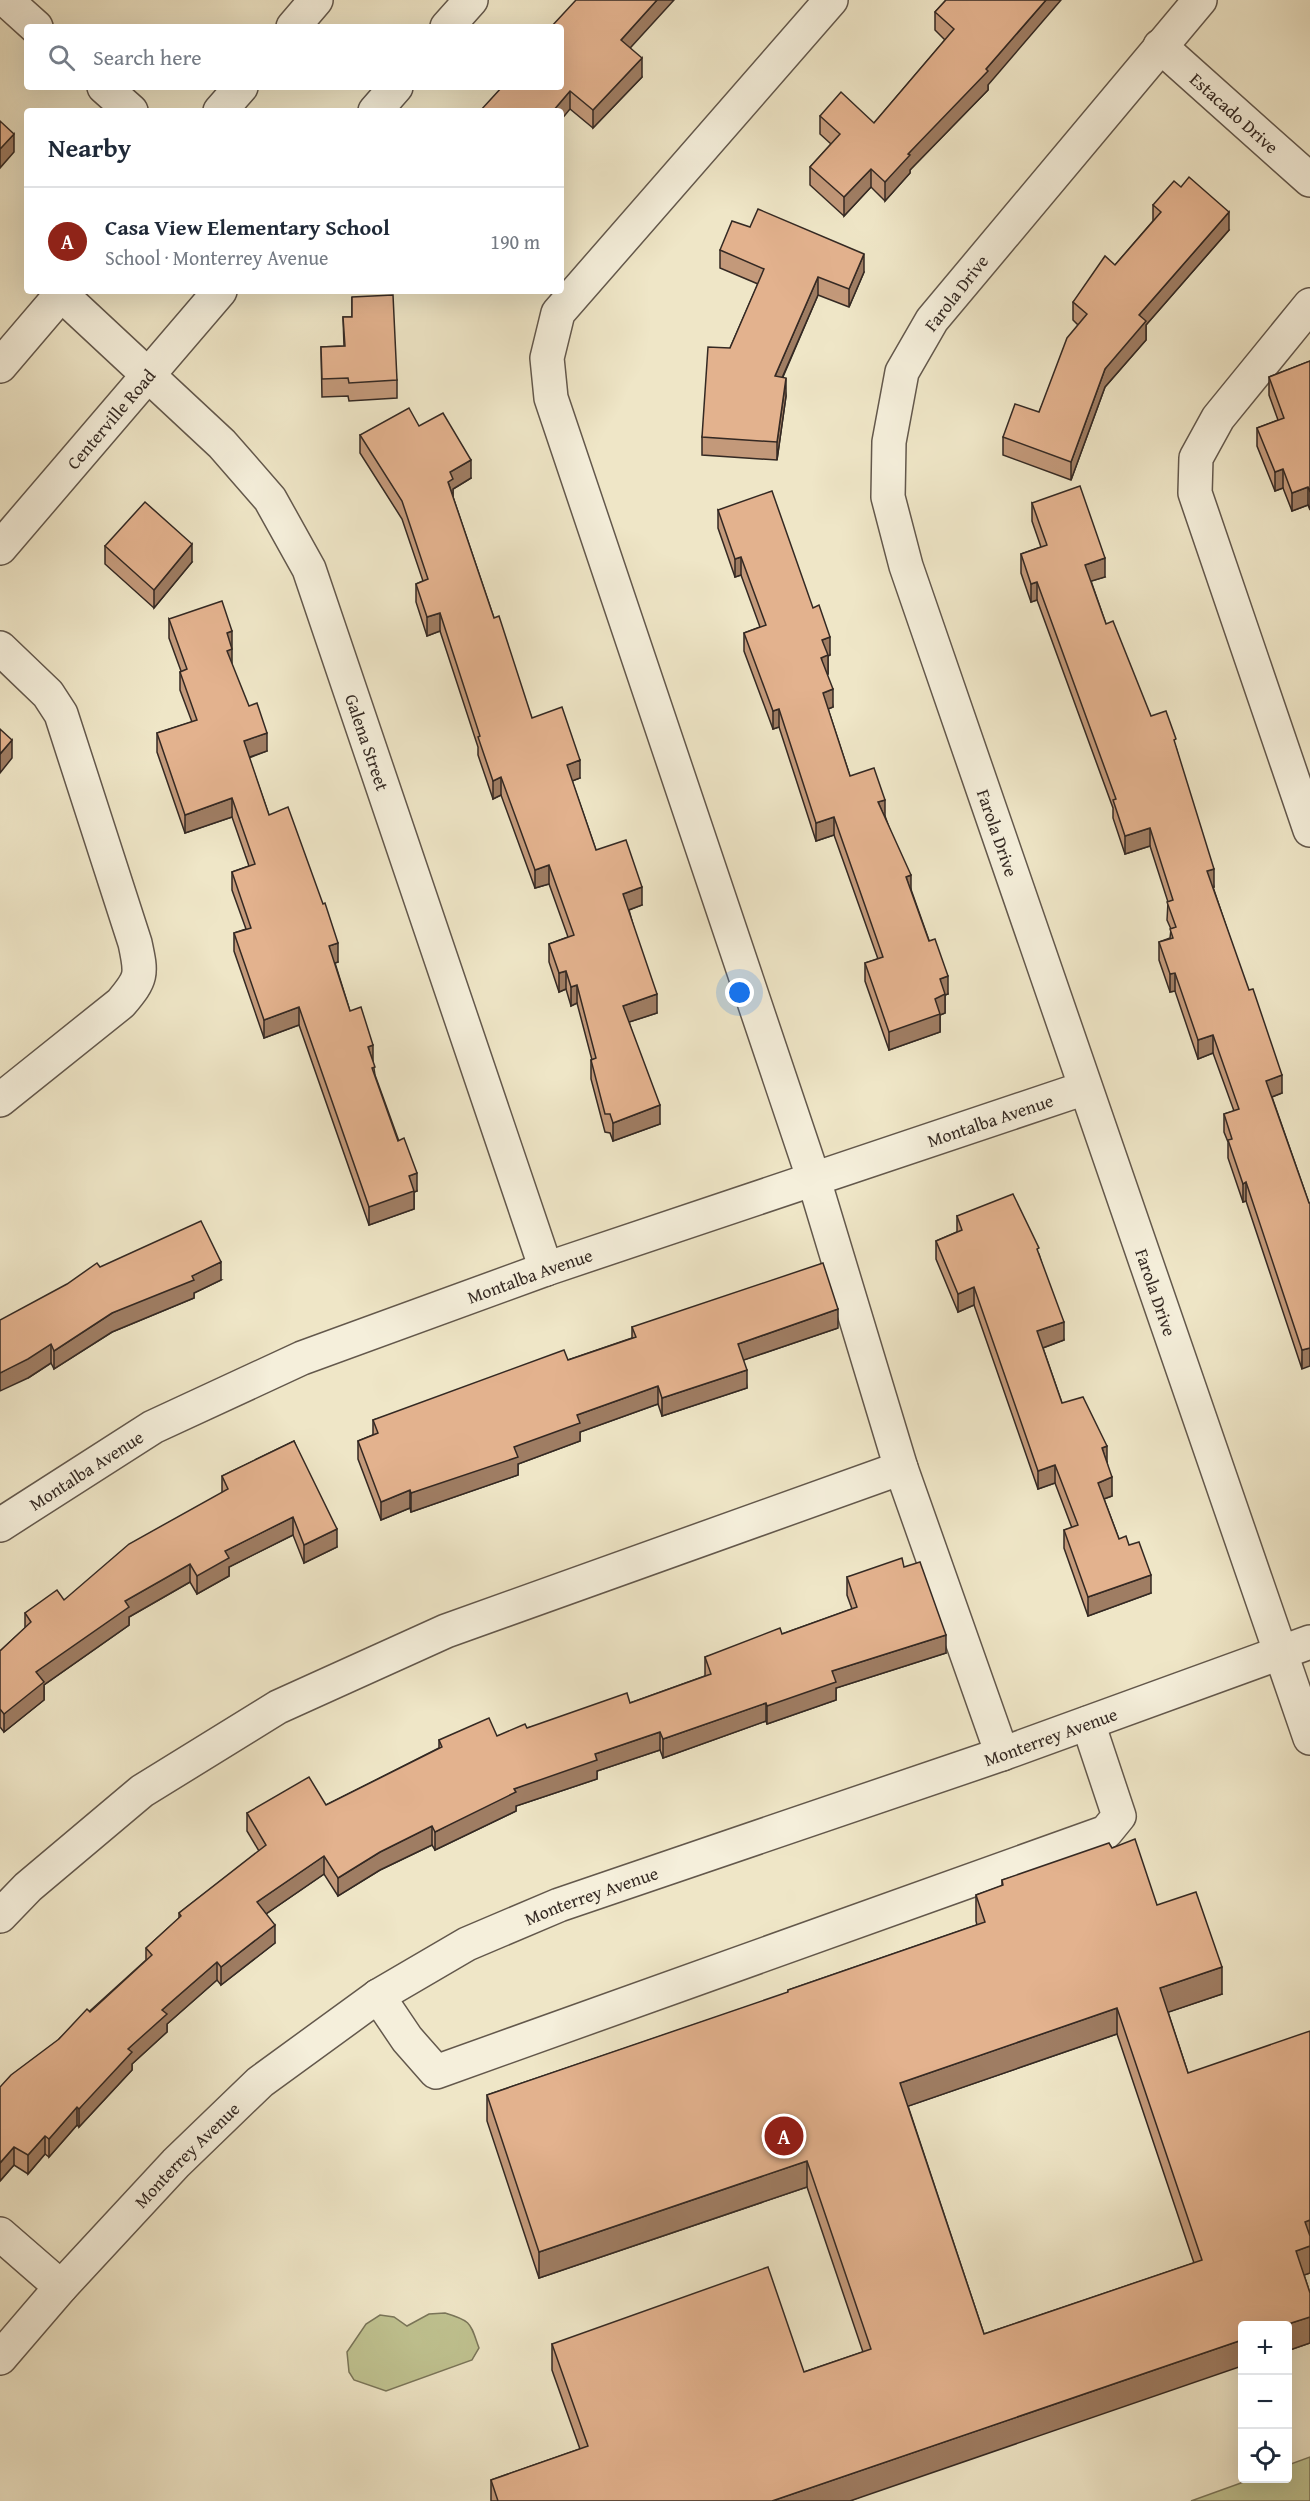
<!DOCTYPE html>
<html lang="en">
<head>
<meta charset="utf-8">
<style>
	body { margin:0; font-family:"Gentium Book Plus",serif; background:#f2f2f3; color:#1f2937 }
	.controls { position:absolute; right:18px; bottom:18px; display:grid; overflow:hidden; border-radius:6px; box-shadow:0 6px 24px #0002 }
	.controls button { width:54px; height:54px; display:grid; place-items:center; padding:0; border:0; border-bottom:2px solid #e0e1e3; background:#fff; color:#1f2937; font:30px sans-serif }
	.you { position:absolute; left:740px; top:993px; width:21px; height:21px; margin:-15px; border:4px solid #fff; border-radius:50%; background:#1a73e8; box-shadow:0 0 0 9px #1a73e833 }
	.badge { display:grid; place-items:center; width:39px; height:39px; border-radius:50%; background:#8f2418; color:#fff; font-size:20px; font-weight:700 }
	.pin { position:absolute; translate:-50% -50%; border:3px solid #fff; box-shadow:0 2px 6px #0006 }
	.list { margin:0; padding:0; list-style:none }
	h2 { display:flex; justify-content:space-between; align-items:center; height:78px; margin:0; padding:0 24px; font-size:26px }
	h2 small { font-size:20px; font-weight:400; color:#747a83 }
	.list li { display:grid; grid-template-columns:39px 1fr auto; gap:18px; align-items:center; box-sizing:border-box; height:108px; padding:0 24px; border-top:2px solid #e0e1e3 }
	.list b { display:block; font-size:22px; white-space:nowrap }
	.list p { margin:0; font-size:20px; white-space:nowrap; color:#747a83 }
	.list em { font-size:20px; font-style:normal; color:#747a83 }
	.icon { flex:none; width:33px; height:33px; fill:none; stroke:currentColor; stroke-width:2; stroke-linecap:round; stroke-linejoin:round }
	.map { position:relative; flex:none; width:1310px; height:2501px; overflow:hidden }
	.search { position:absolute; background:#fff; box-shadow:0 6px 24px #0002; left:24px; top:24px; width:540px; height:66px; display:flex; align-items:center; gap:15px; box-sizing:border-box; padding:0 21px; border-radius:6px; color:#747a83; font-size:22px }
	.panel { position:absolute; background:#fff; box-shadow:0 6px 24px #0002; left:24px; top:108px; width:540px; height:186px; border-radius:6px }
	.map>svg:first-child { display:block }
	.green { fill:#c0c391; stroke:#7a765a; stroke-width:1.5 }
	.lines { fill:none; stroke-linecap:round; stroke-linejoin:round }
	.minor-casing { stroke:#63584c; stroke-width:36 }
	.minor { stroke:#f5efdb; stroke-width:33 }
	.wall { fill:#c3997a; stroke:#342923; stroke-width:1.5; fill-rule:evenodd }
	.shaded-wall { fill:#9f7d63; stroke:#342923; stroke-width:1.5 }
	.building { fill:#e3b28e; stroke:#342923; stroke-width:1.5; fill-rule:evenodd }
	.labels { text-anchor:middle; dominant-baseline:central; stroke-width:6; stroke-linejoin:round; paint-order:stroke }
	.street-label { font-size:18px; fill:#342923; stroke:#f5efdb }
</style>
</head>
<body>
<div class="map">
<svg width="1310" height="2501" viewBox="0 0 1310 2501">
	<rect width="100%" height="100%" fill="#efe6c7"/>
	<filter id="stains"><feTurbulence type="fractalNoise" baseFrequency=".00333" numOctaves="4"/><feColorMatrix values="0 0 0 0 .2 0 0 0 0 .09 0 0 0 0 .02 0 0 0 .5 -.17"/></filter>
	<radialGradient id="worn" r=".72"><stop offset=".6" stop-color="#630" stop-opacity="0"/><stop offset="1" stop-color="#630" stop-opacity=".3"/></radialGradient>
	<g class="green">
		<path d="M 445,2313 C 472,2321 470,2323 479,2348 L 472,2360 L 386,2391 L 354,2380 L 349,2372 L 347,2352 L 366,2324 L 380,2315 L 394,2317 L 407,2326 L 429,2314 Z"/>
		<polygon points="1310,2457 1310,2501 1191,2501 1252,2479 1288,2478 1288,2465"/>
	</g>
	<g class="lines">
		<defs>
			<g id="minor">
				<polyline points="6,0 36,27"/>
				<polyline points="831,0 558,313 547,358 551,398 814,1180 901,1468 1002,1754"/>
				<path id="s1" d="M 1200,0 L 932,320 L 902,372 L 889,442 L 888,497 L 906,566 L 1310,1738"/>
				<polyline points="293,27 316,0"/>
				<polyline points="447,27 471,0"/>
				<path id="s2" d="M 1160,46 L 1310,180"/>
				<polyline points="104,87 131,111"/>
				<polyline points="220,111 241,87"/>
				<polyline points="375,111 396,87"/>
				<path id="s3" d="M 61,294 L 222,444 L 270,499 L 309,569 L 546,1269"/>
				<polyline points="1310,305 1218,418 1196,458 1195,493 1310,830"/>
				<polyline points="0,366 64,291"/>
				<path id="s4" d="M 0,548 L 220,291"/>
				<path d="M 0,648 L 48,694 L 61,714 L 135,943 C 142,975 142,978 121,1003 L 0,1100"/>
				<path id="s5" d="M 0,1525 L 153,1427 L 302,1358 L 546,1269 L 1085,1088"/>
				<polyline points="0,1916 28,1887 142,1791 278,1707 446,1631 901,1468"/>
				<polyline points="378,1996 407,2039 436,2072 1106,1832 1119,1816 1088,1723"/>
				<polyline points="0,2234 61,2287"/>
				<path id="s6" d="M 0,2358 L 61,2287 L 176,2163 L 260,2082 L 378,1996 L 467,1944 L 559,1905 L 1002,1754 L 1310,1642"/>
			</g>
		</defs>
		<use href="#minor" class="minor-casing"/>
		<use href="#minor" class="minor"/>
	</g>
	<g class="wall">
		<polygon points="946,0 988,85 988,90 910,170 910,173 885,201 871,187 844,216 810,185 810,167 831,144 820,134 820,116 874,123 945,40 935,30 935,12"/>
		<polygon points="630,48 642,77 593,128 570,109 480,111"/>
		<polygon points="1153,205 1229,230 1146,325 1146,340 1105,387 1071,480 1003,455 1003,437 1039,412 1078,325 1073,320 1073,302 1115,265 1153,221"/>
		<polygon points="720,250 864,272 849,307 818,295 783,377 786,396 777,460 702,455 702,437 730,348 758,284 720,268"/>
		<polygon points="352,297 397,380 397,398 349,401 348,396 322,397 321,347 344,346 343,317 352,317"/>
		<polygon points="1310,361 1310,510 1308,505 1292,511 1283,488 1275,491 1257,446 1257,428 1278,420 1269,395 1269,377"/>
		<polygon points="419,426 471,478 453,489 453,497 494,618 532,718 580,778 572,781 596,850 642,905 629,910 657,1013 629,1022 660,1124 613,1141 610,1133 605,1132 591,1079 591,1060 592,1060 577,1003 571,1006 566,989 559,992 549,962 549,944 568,937 549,884 535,888 501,795 493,799 478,755 478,747 440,631 427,636 416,602 416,584 423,581 402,519 360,453 360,435"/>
		<polygon points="1032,503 1105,577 1091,581 1106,624 1151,716 1176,747 1214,887 1213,887 1282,1093 1272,1097 1309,1203 1302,1369 1246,1201 1243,1202 1228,1158 1228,1142 1224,1132 1224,1114 1234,1111 1213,1053 1198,1059 1175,991 1170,992 1159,960 1159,942 1170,938 1171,929 1167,920 1168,902 1150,846 1125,854 1113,818 1113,808 1037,600 1031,602 1021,573 1021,554 1041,547 1032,521"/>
		<polygon points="718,510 813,608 830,655 828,656 828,674 827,674 833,707 828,709 850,776 885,816 948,994 945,995 945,1013 940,1015 940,1032 889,1050 865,981 865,963 878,959 834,835 816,841 779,727 773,729 744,651 744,633 760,627 741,575 735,577 718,528"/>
		<polygon points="105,546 192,562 154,608 105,564"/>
		<polygon points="169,619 267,751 249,758 269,815 338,962 335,963 350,1011 373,1062 375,1075 417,1191 414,1192 414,1209 369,1225 299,1025 264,1038 234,951 234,933 246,929 232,890 232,872 249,866 232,817 185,833 157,752 157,733 192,722 180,690 180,672 181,671 169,638"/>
		<polygon points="957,1216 1039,1254 1064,1340 1043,1348 1062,1403 1107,1462 1112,1496 1104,1499 1119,1539 1129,1545 1151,1593 1088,1616 1064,1548 1064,1530 1072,1528 1055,1483 1038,1489 974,1305 958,1312 936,1259 936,1241 957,1232"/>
		<polygon points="100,1267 221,1280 194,1293 194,1298 112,1332 54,1369 51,1363 28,1378"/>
		<polygon points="632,1327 838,1328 743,1360 747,1388 662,1416 658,1404 580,1432 580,1441 518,1464 518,1475 411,1512 410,1508 381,1520 358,1459 358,1441 373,1435 373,1420 568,1360 632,1338"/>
		<polygon points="294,1441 337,1547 304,1563 293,1535 229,1567 229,1576 197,1594 190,1582 129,1617 129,1625 44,1685 44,1700 4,1732 0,1727 0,1651 25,1628 25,1613 64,1600 222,1493 222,1476"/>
		<polygon points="904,1567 946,1653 836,1688 836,1700 767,1724 766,1721 663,1758 660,1750 597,1771 597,1779 516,1806 516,1811 435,1850 432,1845 380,1870 338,1896 324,1874 266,1914 275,1943 221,1985 217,1980 167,2024 167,2032 132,2064 132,2070 79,2127 77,2125 49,2157 45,2154 28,2174 14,2165 0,2181 59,2039 146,1960 146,1948 179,1918 179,1913 259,1851 247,1831 247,1813 326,1805 439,1748 439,1740 497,1736 527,1728 630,1703 705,1676 705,1657 782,1634 852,1609 847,1595 847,1577"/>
		<path d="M 1112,1848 L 1157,1905 L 1222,1994 L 1168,2012 L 1188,2073 L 1310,2273 L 1304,2275 L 1310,2293 L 1310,2343 L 1287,2351 L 1287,2325 L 850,2501 L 491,2501 L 491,2480 L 580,2449 L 552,2370 L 552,2344 L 804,2372 L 863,2352 L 807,2187 L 539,2278 L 487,2121 L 487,2095 L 788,1993 L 788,1990 L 977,1925 L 976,1921 L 976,1895 L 1002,1886 L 1002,1880 ZM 1117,2034 L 1194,2263 L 984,2334 L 908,2106 Z"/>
	</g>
	<g class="shaded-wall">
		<polygon points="657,0 674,0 621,58 621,40"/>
		<polygon points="1046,0 1061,0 988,85 988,90 910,170 910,173 885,201 885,182 908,154 986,69"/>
		<polygon points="642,58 642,77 593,128 593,110"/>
		<polygon points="570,91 570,109 561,120 561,111 553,111"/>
		<polygon points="14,134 14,152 0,168 0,149"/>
		<polygon points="871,169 871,187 844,216 844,197"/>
		<polygon points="1229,212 1229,230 1146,325 1146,340 1105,387 1071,480 1071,462 1105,369 1139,315"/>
		<polygon points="864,254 864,272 849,307 849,289"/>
		<polygon points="818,277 818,295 775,394 775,376"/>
		<polygon points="786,378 786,396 777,460 777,442"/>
		<polygon points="471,460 471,478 453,489 453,497 448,482 450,472"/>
		<polygon points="1283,469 1283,488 1275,491 1275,472"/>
		<polygon points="1308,487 1308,505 1292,511 1292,493"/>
		<polygon points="192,544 192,562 154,608 154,590"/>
		<polygon points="741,557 741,575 735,577 735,559"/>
		<polygon points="1105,558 1105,577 1085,583 1085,565"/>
		<polygon points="1037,582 1037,600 1031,602 1031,584"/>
		<polygon points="440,613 440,631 427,636 427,617"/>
		<polygon points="232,631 232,667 227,669 227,633"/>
		<polygon points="830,637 830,655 828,656 828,674 821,677 822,640"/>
		<polygon points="833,689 833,707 823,711 823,693"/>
		<polygon points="779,709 779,727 773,729 773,711"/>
		<polygon points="267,733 267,751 244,759 244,741"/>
		<polygon points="12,740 12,758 0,773 0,754"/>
		<polygon points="580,760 580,778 567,783 567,765"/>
		<polygon points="501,777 501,795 493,799 493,781"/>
		<polygon points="232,798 232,817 185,833 185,815"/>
		<polygon points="885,800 885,818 878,802"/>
		<polygon points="834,817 834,835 816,841 816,823"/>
		<polygon points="1150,828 1150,846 1125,854 1125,836"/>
		<polygon points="549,865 549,884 535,888 535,870"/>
		<polygon points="1214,869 1214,887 1207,889 1207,871"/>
		<polygon points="911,875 911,893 906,877"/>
		<polygon points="642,887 642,905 623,912 623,894"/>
		<polygon points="338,943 338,962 329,965 329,946"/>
		<polygon points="566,971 566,989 559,992 559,973"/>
		<polygon points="1175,973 1175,991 1170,992 1170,974"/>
		<polygon points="948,976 948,994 945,995 945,1013 940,1015 940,1032 889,1050 889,1032 935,999 940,979"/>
		<polygon points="577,985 577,1003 571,1006 571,987"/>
		<polygon points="657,994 657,1013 623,1024 623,1006"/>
		<polygon points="299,1007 299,1025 264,1038 264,1020"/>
		<polygon points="1213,1035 1213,1053 1198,1059 1198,1040"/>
		<polygon points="373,1045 373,1063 368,1047"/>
		<polygon points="1282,1075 1282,1093 1266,1099 1266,1081"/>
		<polygon points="660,1105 660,1124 613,1141 613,1123"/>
		<polygon points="417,1173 417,1191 414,1192 414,1209 369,1225 369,1207 409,1176"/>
		<polygon points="1246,1182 1246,1201 1243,1202 1243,1184"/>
		<polygon points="221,1262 221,1280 194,1293 194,1298 112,1332 54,1369 54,1351 112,1313"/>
		<polygon points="974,1287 974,1305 958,1312 958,1294"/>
		<polygon points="838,1309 838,1328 738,1362 738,1344"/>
		<polygon points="1064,1322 1064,1340 1037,1350 1037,1331"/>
		<polygon points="51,1344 51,1363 28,1378 0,1391 0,1373"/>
		<polygon points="1310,1348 1310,1366 1302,1369 1302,1350"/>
		<polygon points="747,1370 747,1388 662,1416 662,1398"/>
		<polygon points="658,1386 658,1404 580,1432 580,1441 518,1464 518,1475 411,1512 411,1493 514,1447 577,1415"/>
		<polygon points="1107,1446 1107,1464 1102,1448"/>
		<polygon points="1055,1465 1055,1483 1038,1489 1038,1471"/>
		<polygon points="1112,1477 1112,1496 1098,1501 1098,1483"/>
		<polygon points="410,1490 410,1508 381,1520 381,1502"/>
		<polygon points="293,1517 293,1535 229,1567 229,1576 197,1594 197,1576 225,1551"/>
		<polygon points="337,1529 337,1547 304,1563 304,1545"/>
		<polygon points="190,1564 190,1582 129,1617 129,1625 44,1685 44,1700 4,1732 4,1714 36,1672 125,1601"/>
		<polygon points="1151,1575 1151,1593 1088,1616 1088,1597"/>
		<polygon points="946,1635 946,1653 836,1688 836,1700 767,1724 767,1706 832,1671"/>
		<polygon points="766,1703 766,1721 663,1758 663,1739"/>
		<polygon points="660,1732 660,1750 597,1771 597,1779 516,1806 516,1811 435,1850 435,1832 514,1789 595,1754"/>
		<polygon points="432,1826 432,1845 380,1870 338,1896 338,1878 380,1852"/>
		<polygon points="324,1856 324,1874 257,1920 257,1902"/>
		<polygon points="275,1925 275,1943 221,1985 221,1967"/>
		<polygon points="217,1962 217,1980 167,2024 167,2032 132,2064 132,2070 79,2127 79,2109 128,2049 162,2010"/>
		<polygon points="1222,1967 1222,1994 1160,2015 1160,1988"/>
		<polygon points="1117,2008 1117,2034 900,2109 900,2083"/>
		<polygon points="77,2107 77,2125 49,2157 49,2139"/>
		<polygon points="45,2136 45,2154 28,2174 28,2155"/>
		<polygon points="14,2147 14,2165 0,2181 0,2163"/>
		<polygon points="807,2161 807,2187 539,2278 539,2252"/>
		<polygon points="1310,2220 1310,2246 1305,2222"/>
		<polygon points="1310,2246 1310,2273 1296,2278 1296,2251"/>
		<polygon points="1310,2317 1310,2343 1287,2351 1287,2325 1285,2325"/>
		<polygon points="1242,2340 1242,2366 850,2501 772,2501"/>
	</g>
	<g class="building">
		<polygon points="576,0 657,0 621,40 642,58 593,110 570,91 553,111 480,111 502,87 561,87 561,27 551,27"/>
		<polygon points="946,0 1046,0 986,69 988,71 908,154 910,155 885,182 871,169 844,197 810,167 840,134 820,116 841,92 874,123 954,29 935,12"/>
		<polygon points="0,121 14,134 0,149"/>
		<polygon points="1189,177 1229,212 1139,315 1146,321 1105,369 1071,462 1003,437 1015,404 1039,412 1067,338 1087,314 1073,302 1105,256 1115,265 1161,212 1153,205 1174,181 1181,187"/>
		<polygon points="758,209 864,254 849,289 818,277 775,376 786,378 777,442 702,437 708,347 730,348 764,269 720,250 732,221 750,227"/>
		<polygon points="393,295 397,380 349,383 348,378 322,379 321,347 345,346 343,317 352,317 352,297"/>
		<polygon points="1310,361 1310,492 1308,487 1292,493 1283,469 1275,472 1257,428 1284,418 1269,377"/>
		<polygon points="409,408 419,426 443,413 471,460 450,472 453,479 448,482 494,618 499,616 532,718 562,707 580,760 567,765 596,850 626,840 642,887 623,894 657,994 623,1006 660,1105 613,1123 610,1114 605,1114 591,1060 596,1058 577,985 571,987 566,971 559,973 549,944 574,935 549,865 535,870 501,777 493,781 478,737 480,736 440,613 427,617 416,584 428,579 402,501 360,435"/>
		<polygon points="1080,486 1105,558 1085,565 1106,624 1113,621 1151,716 1166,711 1176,739 1174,740 1214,869 1207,871 1249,990 1253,989 1282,1075 1266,1081 1309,1203 1310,1203 1310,1348 1302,1350 1246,1182 1243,1184 1228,1140 1232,1139 1224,1114 1239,1109 1213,1035 1198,1040 1175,973 1170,974 1159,942 1173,938 1170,929 1176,927 1167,902 1173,900 1150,828 1125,836 1113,800 1116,799 1037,582 1031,584 1021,554 1047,545 1032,503"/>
		<polygon points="772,491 813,608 819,605 830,637 822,640 828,655 821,658 833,689 823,693 850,776 874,768 885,800 878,802 911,875 906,877 929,941 935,939 948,976 940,979 945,994 935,999 940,1014 889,1032 865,963 883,957 834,817 816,823 779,709 773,711 744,633 766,625 741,557 735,559 718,510"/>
		<polygon points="145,502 192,544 154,590 105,546"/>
		<polygon points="222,601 232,631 227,633 232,649 227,651 249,706 257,703 267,733 244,741 269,815 288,807 323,904 325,903 338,943 329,946 350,1011 361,1007 373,1045 368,1047 375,1067 372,1068 398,1141 404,1138 417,1173 409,1176 414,1191 369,1207 299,1007 264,1020 234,933 251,928 232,872 255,864 232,798 185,815 157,733 197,720 180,672 187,669 169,619"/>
		<polygon points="0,729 12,740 0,754"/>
		<polygon points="1013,1194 1039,1248 1037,1249 1064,1322 1037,1331 1062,1403 1083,1397 1107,1446 1102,1448 1112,1477 1098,1483 1119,1539 1126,1536 1129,1545 1139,1542 1151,1575 1088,1597 1064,1530 1078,1525 1055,1465 1038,1471 974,1287 958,1294 936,1241 962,1230 957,1216"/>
		<polygon points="201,1221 221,1262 192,1276 194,1280 112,1313 54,1351 51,1344 28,1359 0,1373 0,1320 67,1284 97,1263 100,1267"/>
		<polygon points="823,1263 838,1309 738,1344 747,1370 662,1398 658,1386 577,1415 580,1423 514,1447 518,1457 411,1493 410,1490 381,1502 358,1441 378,1433 373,1420 564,1350 568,1360 636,1337 632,1327"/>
		<polygon points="294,1441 337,1529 304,1545 293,1517 225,1551 229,1558 197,1576 190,1564 125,1601 129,1607 36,1672 44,1682 4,1714 0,1709 0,1651 31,1622 25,1613 57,1590 64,1600 129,1544 228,1489 222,1476"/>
		<polygon points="902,1558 904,1567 920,1562 946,1635 832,1671 836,1682 767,1706 766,1703 663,1739 660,1732 595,1754 597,1760 514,1789 516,1792 435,1832 432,1826 380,1852 338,1878 324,1856 257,1902 275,1925 221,1967 217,1962 162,2010 167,2014 128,2049 132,2052 79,2109 77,2107 49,2139 45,2136 28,2155 14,2147 0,2163 0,2087 11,2075 59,2039 87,2009 90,2012 152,1955 146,1948 181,1916 179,1913 266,1845 247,1813 309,1777 326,1805 442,1747 439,1740 489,1718 497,1736 525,1724 527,1728 627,1693 630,1703 711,1674 705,1657 780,1628 782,1634 857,1607 847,1577"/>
		<path d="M 1135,1839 L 1157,1905 L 1196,1892 L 1222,1967 L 1160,1988 L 1188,2073 L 1310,2031 L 1310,2220 L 1305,2222 L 1310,2236 L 1310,2246 L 1296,2251 L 1310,2293 L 1310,2317 L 1285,2325 L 1242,2325 L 1242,2340 L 772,2501 L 498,2501 L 491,2480 L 588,2446 L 552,2344 L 768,2267 L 804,2372 L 871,2349 L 807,2161 L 539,2252 L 487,2095 L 788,1992 L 788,1990 L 985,1922 L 976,1895 L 1003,1885 L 1002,1880 L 1109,1843 L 1112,1848 ZM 1117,2008 L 1202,2260 L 984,2334 L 900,2083 Z"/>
	</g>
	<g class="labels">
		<g class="street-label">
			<text stroke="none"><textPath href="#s2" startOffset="100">Estacado Drive</textPath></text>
			<text transform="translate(956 293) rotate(-52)">Farola Drive</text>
			<text stroke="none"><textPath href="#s4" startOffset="170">Centerville Road</textPath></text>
			<text stroke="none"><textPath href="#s3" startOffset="556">Galena Street</textPath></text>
			<text stroke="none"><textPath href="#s1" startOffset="957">Farola Drive</textPath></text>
			<text stroke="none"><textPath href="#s5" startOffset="1074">Montalba Avenue</textPath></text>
			<text stroke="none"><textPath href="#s5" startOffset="588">Montalba Avenue</textPath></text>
			<text stroke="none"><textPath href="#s1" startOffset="1443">Farola Drive</textPath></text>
			<text stroke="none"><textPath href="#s5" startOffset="102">Montalba Avenue</textPath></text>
			<text stroke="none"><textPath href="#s6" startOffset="1248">Monterrey Avenue</textPath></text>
			<text stroke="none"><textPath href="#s6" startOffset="762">Monterrey Avenue</textPath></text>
			<text stroke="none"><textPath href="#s6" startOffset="276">Monterrey Avenue</textPath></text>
		</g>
	</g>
	<rect width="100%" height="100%" filter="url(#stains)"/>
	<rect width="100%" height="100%" fill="url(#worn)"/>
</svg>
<div class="controls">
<button>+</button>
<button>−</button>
<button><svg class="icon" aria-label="locate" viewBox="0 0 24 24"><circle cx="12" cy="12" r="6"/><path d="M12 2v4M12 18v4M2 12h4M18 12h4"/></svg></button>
</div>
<div class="you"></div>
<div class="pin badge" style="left:784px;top:2136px">A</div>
<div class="search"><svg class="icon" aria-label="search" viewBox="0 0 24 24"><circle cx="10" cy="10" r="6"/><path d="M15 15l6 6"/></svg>Search here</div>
<section class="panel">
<h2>Nearby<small></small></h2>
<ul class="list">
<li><span class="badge">A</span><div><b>Casa View Elementary School</b><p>School · Monterrey Avenue</p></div><em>190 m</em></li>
</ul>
</section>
</div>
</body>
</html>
